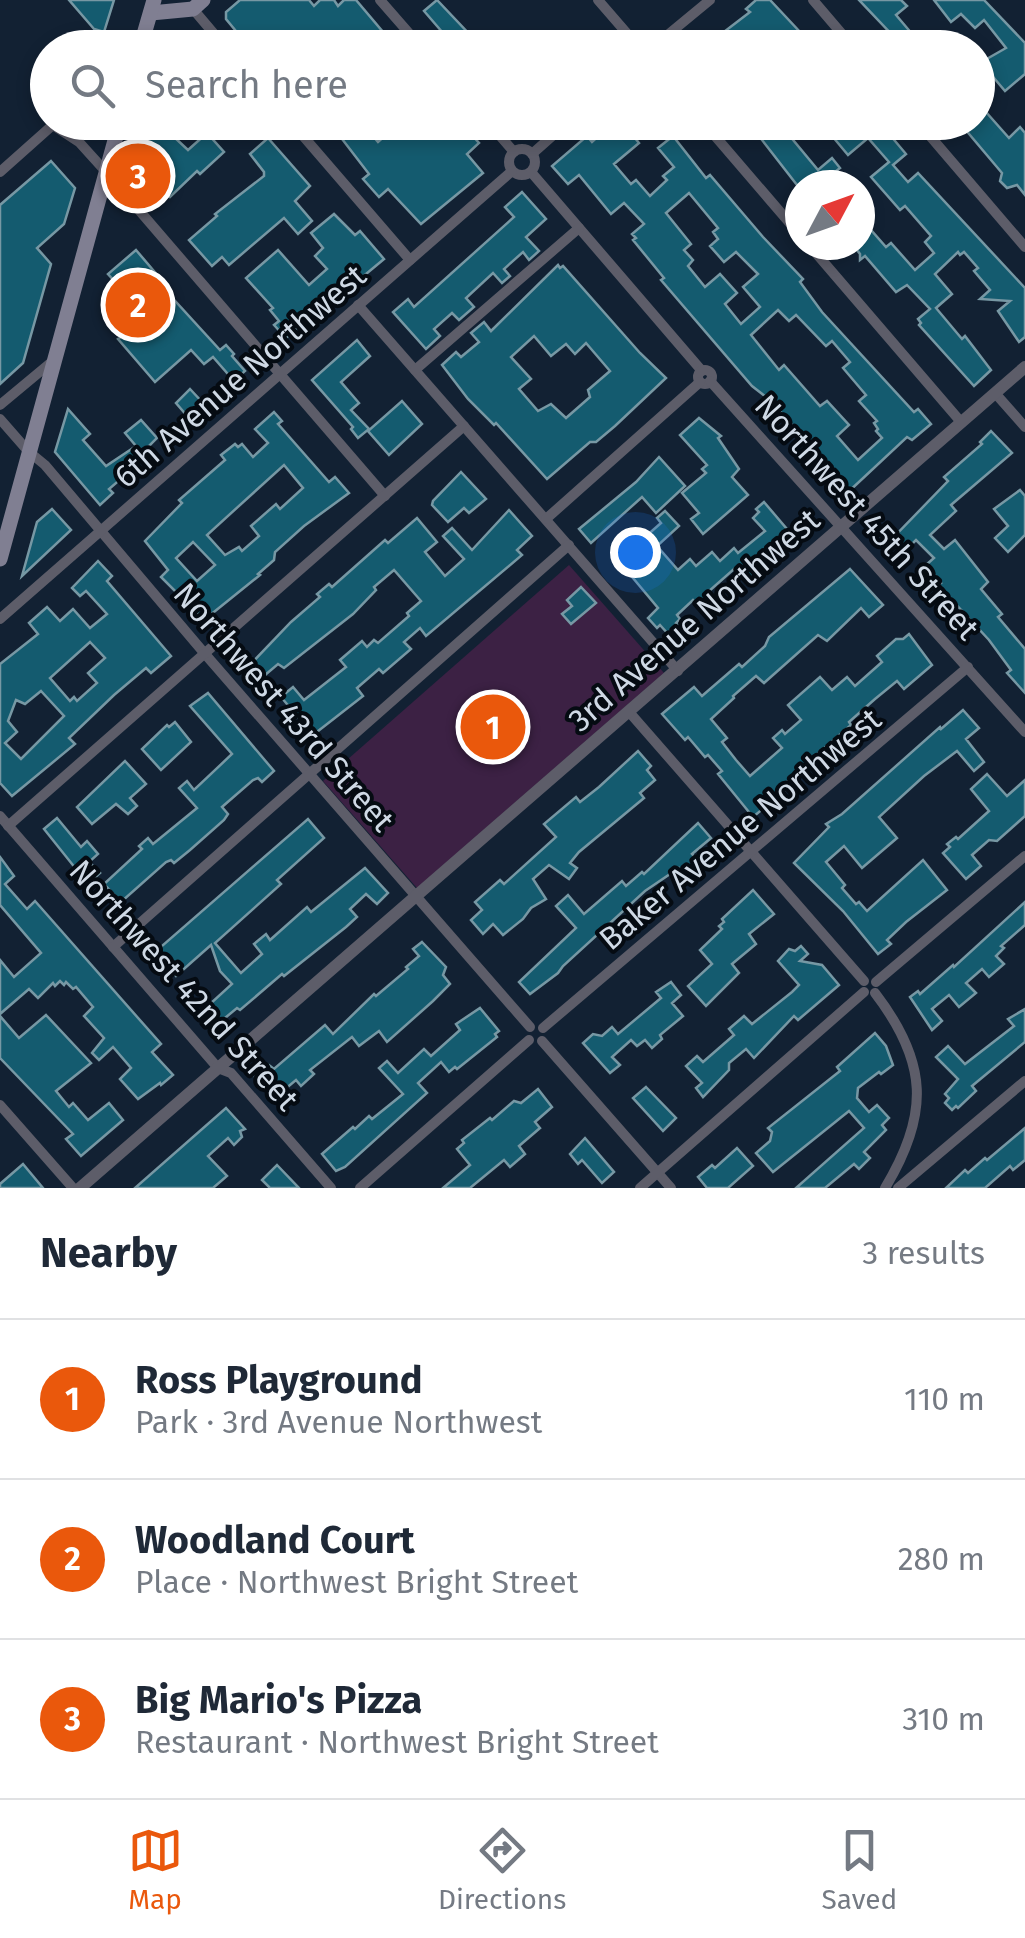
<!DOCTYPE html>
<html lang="en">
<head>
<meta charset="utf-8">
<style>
	body { margin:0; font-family:"Fira Sans",sans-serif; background:#f2f2f3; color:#1f2937 }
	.compass { position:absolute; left:785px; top:170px; width:90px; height:90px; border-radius:50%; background:#fff; box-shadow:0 5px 15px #0003; rotate:49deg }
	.you { position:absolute; left:635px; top:552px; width:35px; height:35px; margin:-25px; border:8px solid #fff; border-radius:50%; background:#1a73e8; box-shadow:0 0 0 15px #1a73e833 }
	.badge { display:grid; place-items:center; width:65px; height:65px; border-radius:50%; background:#ea580c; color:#fff; font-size:32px; font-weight:700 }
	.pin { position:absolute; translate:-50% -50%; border:5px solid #fff; box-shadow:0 2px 10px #0006 }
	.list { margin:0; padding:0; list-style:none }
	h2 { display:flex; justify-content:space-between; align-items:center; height:130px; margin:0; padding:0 40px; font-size:42px }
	h2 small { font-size:32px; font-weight:400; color:#747a83 }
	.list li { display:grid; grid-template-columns:65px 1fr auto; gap:30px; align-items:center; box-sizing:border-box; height:160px; padding:0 40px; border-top:2px solid #e0e1e3 }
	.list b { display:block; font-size:38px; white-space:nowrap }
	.list p { margin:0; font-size:32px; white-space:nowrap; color:#747a83 }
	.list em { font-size:32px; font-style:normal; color:#747a83 }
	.icon { flex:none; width:55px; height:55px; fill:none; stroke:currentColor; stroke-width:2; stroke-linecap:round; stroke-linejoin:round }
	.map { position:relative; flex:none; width:1025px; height:1188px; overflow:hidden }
	.search { position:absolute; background:#fff; box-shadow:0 5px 15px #0003; left:30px; right:30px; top:30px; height:110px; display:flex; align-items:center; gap:25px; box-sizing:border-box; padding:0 35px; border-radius:55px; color:#747a83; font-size:38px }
	.sheet { height:610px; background:#fff }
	nav { display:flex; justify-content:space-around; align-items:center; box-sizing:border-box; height:140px; border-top:2px solid #e0e1e3; background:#fff; font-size:28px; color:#747a83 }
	nav a { display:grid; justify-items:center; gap:5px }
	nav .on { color:#ea580c }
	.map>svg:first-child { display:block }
	.green { fill:#3c2144 }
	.building { fill:#145b6f; stroke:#7798a4; stroke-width:2.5; fill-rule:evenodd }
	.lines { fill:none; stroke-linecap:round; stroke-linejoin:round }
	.minor { stroke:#5d5d69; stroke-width:10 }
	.tertiary { stroke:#5d5d69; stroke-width:12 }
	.secondary { stroke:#807f92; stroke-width:15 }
	.labels { text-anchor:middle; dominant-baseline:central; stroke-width:8; stroke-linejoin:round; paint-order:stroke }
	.street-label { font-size:32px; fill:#cfd9e5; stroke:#050b12 }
</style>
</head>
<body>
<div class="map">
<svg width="1025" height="1188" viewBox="0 0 1025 1188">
	<rect width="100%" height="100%" fill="#122133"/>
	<polygon class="green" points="569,565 664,673 417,888 323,781"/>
	<g class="building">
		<polygon points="69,0 114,0 104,32 94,29"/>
		<polygon points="240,0 309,0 314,6 320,0 334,0 338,6 344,0 356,0 383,32 365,48 250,48 226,19 226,12"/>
		<polygon points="437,0 475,40 483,33 496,48 456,48 424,11"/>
		<polygon points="756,0 770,0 815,48 703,48 750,12 746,9"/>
		<polygon points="859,0 901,0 907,6 896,15 924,48 886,48 896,39"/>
		<polygon points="934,0 984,0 1025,43 1025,74 1005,91 994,78 978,92 978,64 1006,48 984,20 975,28 961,14 951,22"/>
		<polygon points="978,103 1009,138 1020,127 1025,133 1025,195 1017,185 1007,188 1000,181 1002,173 959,122 978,122"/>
		<polygon points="147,122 158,122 188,150 207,133 224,152 200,174 197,171 170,197 157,183 145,193 132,179"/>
		<polygon points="329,122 361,122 378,142 395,127 391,122 460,122 479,143 467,154 483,173 421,224 388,189 379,197 363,179 369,174"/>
		<path d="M 614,122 L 652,122 L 635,138 L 639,143 L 614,164 L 631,184 L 636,180 L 650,196 L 667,180 L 663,176 L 674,167 L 658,148 L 673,136 L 706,178 L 710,175 L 763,237 L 803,279 L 800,282 L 822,312 L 914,412 L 918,409 L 931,424 L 912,440 L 907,437 L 845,495 L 809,444 L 770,400 L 752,386 L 661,280 L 664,278 L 633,240 L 636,238 L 632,234 L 644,224 L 624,203 L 611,214 L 579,175 L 568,184 L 552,166 L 587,136 L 592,142 ZM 689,193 L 718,228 L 713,232 L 718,239 L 710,246 L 724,262 L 736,252 L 758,274 L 743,287 L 760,307 L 741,324 L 725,304 L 737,293 L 720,274 L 705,287 L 688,266 L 693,260 L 684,250 L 691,244 L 666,213 ZM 778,310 L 789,321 L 796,315 L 826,346 L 832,341 L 850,362 L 843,368 L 866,395 L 859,401 L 877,421 L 874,423 L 878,429 L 876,431 L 882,438 L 858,460 L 837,436 L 849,425 L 827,401 L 820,406 L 784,365 L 779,370 L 751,335 Z"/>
		<polygon points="748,122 799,122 788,133 789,135 818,170 832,158 840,168 830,176 838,185 797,185"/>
		<polygon points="836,122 879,122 906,154 893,165 908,182 918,173 1025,288 1025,337 1019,342 998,311 1010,301 980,299 990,290 974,271 978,268 964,252 960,255 958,252 935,274 952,294 936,308 962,339 965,336 991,370 974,386 919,325 921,323 918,319 930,309 907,285 896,292 865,256 860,260 860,254 853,245 860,245 860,239 871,230 886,247 891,243 915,270 934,253 925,242 931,236 905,206 900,210 871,177 889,162 868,138 848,155 827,130"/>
		<polygon points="268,138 310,186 295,201 312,221 298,234 284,218 229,265 222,257 212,266 189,240 217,216 215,214 264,176 264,172 250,154"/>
		<polygon points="51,161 75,188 64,224 37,248 51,264 23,363 0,384 0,205"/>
		<polygon points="522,192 546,219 526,237 539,251 529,260 523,252 504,269 510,276 502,283 493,273 466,298 474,307 459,320 452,313 434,329 440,336 426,349 393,312 408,299 414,307 514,217 505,207"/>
		<polygon points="334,214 355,235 360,231 384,259 348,289 345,285 286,338 274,325 279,321 270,310 273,308 246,278 278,250 309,285 327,269 315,256 323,248 311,233"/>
		<polygon points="136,250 170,290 167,292 220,350 226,345 234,354 232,356 245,371 234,381 213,357 204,364 191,350 155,382 118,339 121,337 106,320 126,302 112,286 116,283 108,274"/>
		<path d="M 558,265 L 560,268 L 563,266 L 640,353 L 666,378 L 615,426 L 596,442 L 590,442 L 547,479 L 496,423 L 494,425 L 468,399 L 442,365 L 456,352 L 461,357 L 479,342 L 471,333 L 484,322 L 491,331 ZM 534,336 L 551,356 L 566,344 L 575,354 L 586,343 L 610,371 L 588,390 L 590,397 L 566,418 L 551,404 L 538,411 L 519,389 L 531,379 L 511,357 Z"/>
		<polygon points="357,340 370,356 341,382 359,403 351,410 369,429 358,438 351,429 353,427 312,380"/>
		<polygon points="190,389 203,403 188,417 176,403"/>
		<polygon points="402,401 422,424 389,455 368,431"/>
		<polygon points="68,409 90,434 83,440 106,466 136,446 125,433 141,420 157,438 134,461 137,465 109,489 113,493 100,505 55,452"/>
		<path d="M 274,412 L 282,421 L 278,424 L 329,482 L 335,477 L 349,493 L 304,526 L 275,552 L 274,560 L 258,574 L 260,575 L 204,620 L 161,577 L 168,570 L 145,541 L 182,503 L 179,500 L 225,460 L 221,455 L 235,444 L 238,447 L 242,444 L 253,457 L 268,443 L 255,429 ZM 284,465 L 303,488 L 280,509 L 276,504 L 251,526 L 259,536 L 242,551 L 239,547 L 225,555 L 207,535 ZM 193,542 L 215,565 L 197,581 L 176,558 Z"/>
		<polygon points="699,418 721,436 718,438 739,469 732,477 748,495 703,534 691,519 699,513 682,493 706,473 702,469 707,465 680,435"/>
		<polygon points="991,431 1012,453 951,505 956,511 930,535 944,549 955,540 988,582 981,589 1002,614 998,617 1025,649 1025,693 1007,673 1011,670 989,640 938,585 941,583 926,565 934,558 916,540 905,551 892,539 948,481 944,477 982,444 980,442"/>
		<polygon points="659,457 685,486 656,513 642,497 591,543 579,529 636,482"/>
		<polygon points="461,472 486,499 469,513 464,508 448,522 432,505 433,501"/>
		<polygon points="1020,490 1025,496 1025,535 1008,552 995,538 1008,526 994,509"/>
		<polygon points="764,502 792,535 772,553 773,560 746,583 734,569 708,592 717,605 706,614 693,600 677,615 680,619 676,623 680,628 670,636 660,625 657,628 648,618 658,608 612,553 638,531 644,538 661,523 657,518 665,511 679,526 657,546 678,570 690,559 696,566 712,552 720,561 734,548 738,553 765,531 753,518 759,512 756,509"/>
		<polygon points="52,509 71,530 22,576 37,522"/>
		<polygon points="509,510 532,536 517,550 522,555 426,636 420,628 404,642 411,649 383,673 379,669 357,688 363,696 313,735 281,697 293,687 304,700 346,667 340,660 362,641 367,647 374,640 378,643 409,616 407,613 421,601 394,570 374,587 376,590 353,614 284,668 278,664 258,681 246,669 291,622 320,597 317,594 329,584 332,587 385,540 388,543 417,518 437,542 425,552 445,576 464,559 443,536 452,528 472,550"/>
		<path d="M 98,561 L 112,576 L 107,581 L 171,656 L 151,673 L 146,668 L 114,695 L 69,738 L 75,744 L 12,796 L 0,783 L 0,664 L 38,634 L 29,623 L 47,607 L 60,621 L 73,609 L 90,628 L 107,614 L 86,591 L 80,596 L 72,588 ZM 90,642 L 105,658 L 88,673 L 97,683 L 77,701 L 74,697 L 70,701 L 50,678 ZM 41,691 L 64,716 L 21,759 L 5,743 L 17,732 L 8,721 L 16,700 L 25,704 Z"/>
		<polygon points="850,569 883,605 869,617 861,608 827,641 818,635 764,683 756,676 733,696 734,698 711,719 727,738 722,742 736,760 750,776 782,748 773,738 782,730 785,734 801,720 788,705 820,677 832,690 847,677 855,686 882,662 877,656 896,639 903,639 909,634 932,665 904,689 897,681 875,699 849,722 851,725 792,776 782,788 784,791 753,817 718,774 722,771 708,755 705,757 688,737 685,740 662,714 694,687 702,696 739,664 742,667 765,646 769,637"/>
		<polygon points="581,587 596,603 571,624 562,614 572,606 567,600"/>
		<polygon points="208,693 274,771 262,782 258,778 253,780 222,807 228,814 224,820 190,850 174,863 171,860 166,862 121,902 104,884 142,849 139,846 148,838 153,844 197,808 179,788 187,781 194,790 232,754 190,706"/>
		<polygon points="963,710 979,728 966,739 984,762 974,771 957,751 924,776 879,817 897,838 862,868 844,846 826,862 845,885 842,888 856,904 859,902 867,911 923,860 947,890 906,922 887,940 891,944 878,954 843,911 794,863 829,827 826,824 842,814 940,727 941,729"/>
		<polygon points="175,722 191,742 161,770 142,749 167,725 169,727"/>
		<polygon points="638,751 651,766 647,770 655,780 640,793 644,798 579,852 570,863 577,868 569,879 549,865 533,879 546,899 531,908 523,919 503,935 493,924 483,934 471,920 482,910 475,902 500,880 504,884 556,837 544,824 576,797 580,802 599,787"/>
		<polygon points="125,761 146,784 130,798 137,806 128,814 116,804 92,824 77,807"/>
		<polygon points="987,774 1007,796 1025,780 1025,816 997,841 989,840 972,855 981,866 966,879 943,853 950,847 947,844 956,837 958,839 989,811 971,789"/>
		<polygon points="57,818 81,847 87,841 98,854 89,862 100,873 88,884 44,829"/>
		<polygon points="308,819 324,838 277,880 281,884 215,943 241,973 262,954 254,944 266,934 270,940 307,907 311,912 365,868 388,893 377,904 366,894 350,909 357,917 346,927 284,976 282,974 240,1010 237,1008 225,1018 210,1020 203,1012 203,1005 209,1005 232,984 220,971 211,945 176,976 155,952"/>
		<polygon points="698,823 711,838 692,854 698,861 684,874 679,868 645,891 563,966 558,973 530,994 519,982 576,928 556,906 568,895 584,914 622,881 626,886 642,872 644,874"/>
		<polygon points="0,857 14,876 5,884 27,909 35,901 161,1044 152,1052 173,1075 161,1085 160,1083 138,1099 120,1079 131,1068 113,1047 99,1060 92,1053 104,1038 84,1016 93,1007 76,987 73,989 66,982 64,985 60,981 55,986 53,983 38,998 29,989 0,1014 0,960 14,977 41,953 0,905"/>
		<polygon points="753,890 774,914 749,934 756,944 732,964 739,973 706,1006 688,986 712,964 700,950 722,929 719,926 724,922 722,919"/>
		<polygon points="1025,902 1025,925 1001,946 1004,948 996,956 1004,964 989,977 982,969 966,983 976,993 959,1007 949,995 932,1009 942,1021 932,1030 910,997 918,991 920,994 953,965 954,967"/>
		<polygon points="422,942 446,967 443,975 450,984 433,1001 387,1042 379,1031 359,1046 352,1037 310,1070 314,1074 301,1086 296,1080 278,1095 276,1093 272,1097 255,1077 269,1065 274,1069 325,1025 333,1034 374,994 376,996 408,969 406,967 419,956 413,949"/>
		<polygon points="801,946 808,954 800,961 822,965 839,985 798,1020 794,1016 754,1058 746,1049 729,1063 729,1070 703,1097 696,1088 702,1083 686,1066 697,1056 703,1062 734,1035 729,1029 744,1016 752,1024 792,992 799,985 778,961 789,949 795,951"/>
		<polygon points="671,982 681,995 672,1003 683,1016 660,1035 662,1039 652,1048 645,1040 637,1046 631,1040 612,1057 620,1065 610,1073 583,1043 593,1034 602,1036 612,1027 618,1034 661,998 656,992"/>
		<polygon points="480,1008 499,1031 495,1034 497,1037 457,1069 455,1067 449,1072 441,1062 418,1083 427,1093 345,1167 336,1171 322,1154 353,1127 355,1129 369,1116 372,1119 403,1094 379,1068 387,1061 398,1073 424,1049 431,1056 460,1030 456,1024"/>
		<polygon points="1025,1009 1025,1042 972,1086 976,1091 958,1108 956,1106 952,1110 945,1103 949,1098 945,1094 958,1079 936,1057 948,1046 965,1064 1014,1026 1008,1019"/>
		<polygon points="46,1015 91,1063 56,1091 69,1107 73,1103 88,1120 109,1103 123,1120 81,1156 66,1139 73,1134 0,1058 0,1016 19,1038"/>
		<polygon points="875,1033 886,1046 893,1065 881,1074 879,1072 858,1088 857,1098 869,1112 877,1105 889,1118 882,1125 886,1130 864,1152 870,1158 859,1169 854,1164 825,1188 796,1188 864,1128 849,1111 773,1172 756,1153 770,1141 772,1132 768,1128 840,1071 837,1067"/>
		<polygon points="646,1087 676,1118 663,1131 633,1098"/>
		<polygon points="538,1089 552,1107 535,1122 540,1128 519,1146 525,1154 510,1167 504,1160 470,1188 443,1188 470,1165 457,1149 464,1143 462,1140 490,1118 492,1120 514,1101 521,1103"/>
		<polygon points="226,1108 245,1129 240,1131 242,1137 234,1145 228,1138 208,1156 227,1176 213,1188 135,1188"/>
		<polygon points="1025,1128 1025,1160 1013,1170 1010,1166 985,1188 946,1188 965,1170 968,1173 985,1158 987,1160"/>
		<polygon points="585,1138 614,1172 602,1183 582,1160 578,1164 570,1154"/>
		<polygon points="737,1148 753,1166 728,1188 707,1188 698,1177 712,1165 715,1168"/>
		<polygon points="23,1164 43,1188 0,1188 0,1184"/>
		<polygon points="277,1165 299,1188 270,1188 262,1180"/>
	</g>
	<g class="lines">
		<g class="minor">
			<polyline points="380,0 422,48"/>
			<polyline points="598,0 637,45"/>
			<polyline points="813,0 854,48"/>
			<polyline points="193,9 226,48"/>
			<polyline points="653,47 710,0"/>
			<polyline points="291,122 410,260"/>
			<polyline points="488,122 514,152"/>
			<polyline points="703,122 800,235"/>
			<polyline points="918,122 1025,247"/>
			<polyline points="53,125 79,142 107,173 385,496"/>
			<circle cx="522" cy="162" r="13"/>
			<polyline points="532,154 568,122"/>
			<polyline points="0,172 55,123"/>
			<polyline points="531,172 702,371"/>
			<polyline points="809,245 961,422"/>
			<polyline points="358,305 678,671"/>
			<polyline points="415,370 579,228"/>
			<circle cx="705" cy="377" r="7"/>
			<polyline points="710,381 1025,732"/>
			<polyline points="995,393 1025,427"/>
			<polyline points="0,405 54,360"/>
			<polyline points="0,419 28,451 45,465 205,654 530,1027"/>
			<polyline points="546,519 700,382"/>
			<polyline points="0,619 512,171"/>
			<polyline points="630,713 864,981"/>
			<polyline points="0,816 218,1068 231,1073 331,1188"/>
			<polyline points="8,826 464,426"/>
			<polyline points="113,947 569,545"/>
			<polyline points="876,982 1025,856"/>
			<path d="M 875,993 C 928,1062 930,1114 885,1188"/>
			<polyline points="543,1028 968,667"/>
			<polyline points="542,1041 671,1188"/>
			<polyline points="0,1105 73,1188"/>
			<polyline points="360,1188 529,1040"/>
			<polyline points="640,1188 864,992"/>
			<polyline points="898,1188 1025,1081"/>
		</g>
		<polyline class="tertiary" points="80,1188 1025,367"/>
		<g class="secondary">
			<polyline points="151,13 193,9 203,0"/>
			<polyline points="140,48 154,0"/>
			<polyline points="0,559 120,122"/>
		</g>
	</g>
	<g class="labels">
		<g class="street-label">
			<text transform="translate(240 376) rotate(-41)">6th Avenue Northwest</text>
			<text transform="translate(867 517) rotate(48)">Northwest 45th Street</text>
			<text transform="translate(694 620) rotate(-41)">3rd Avenue Northwest</text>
			<text transform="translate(284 707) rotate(49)">Northwest 43rd Street</text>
			<text transform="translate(740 829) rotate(-40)">Baker Avenue Northwest</text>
			<text transform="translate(184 985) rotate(48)">Northwest 42nd Street</text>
		</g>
	</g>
</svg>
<svg class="compass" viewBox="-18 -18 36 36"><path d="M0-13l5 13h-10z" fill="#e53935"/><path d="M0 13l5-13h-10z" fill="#747a83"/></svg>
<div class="you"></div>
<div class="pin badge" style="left:493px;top:727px">1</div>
<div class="pin badge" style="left:138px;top:305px">2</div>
<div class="pin badge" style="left:138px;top:176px">3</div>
<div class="search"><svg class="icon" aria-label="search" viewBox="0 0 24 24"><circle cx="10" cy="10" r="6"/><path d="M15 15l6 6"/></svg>Search here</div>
</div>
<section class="sheet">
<h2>Nearby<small>3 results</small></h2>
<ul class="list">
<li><span class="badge">1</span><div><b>Ross Playground</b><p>Park · 3rd Avenue Northwest</p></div><em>110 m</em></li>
<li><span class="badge">2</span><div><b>Woodland Court</b><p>Place · Northwest Bright Street</p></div><em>280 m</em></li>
<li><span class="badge">3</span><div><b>Big Mario's Pizza</b><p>Restaurant · Northwest Bright Street</p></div><em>310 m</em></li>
</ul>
</section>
<nav>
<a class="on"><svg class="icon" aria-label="map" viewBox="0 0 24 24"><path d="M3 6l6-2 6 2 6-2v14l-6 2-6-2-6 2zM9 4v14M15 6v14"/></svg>Map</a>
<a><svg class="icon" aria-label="directions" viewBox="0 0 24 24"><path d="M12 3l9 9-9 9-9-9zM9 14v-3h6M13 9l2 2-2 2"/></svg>Directions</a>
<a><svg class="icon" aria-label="saved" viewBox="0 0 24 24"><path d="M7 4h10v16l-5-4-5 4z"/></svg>Saved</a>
</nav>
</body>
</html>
